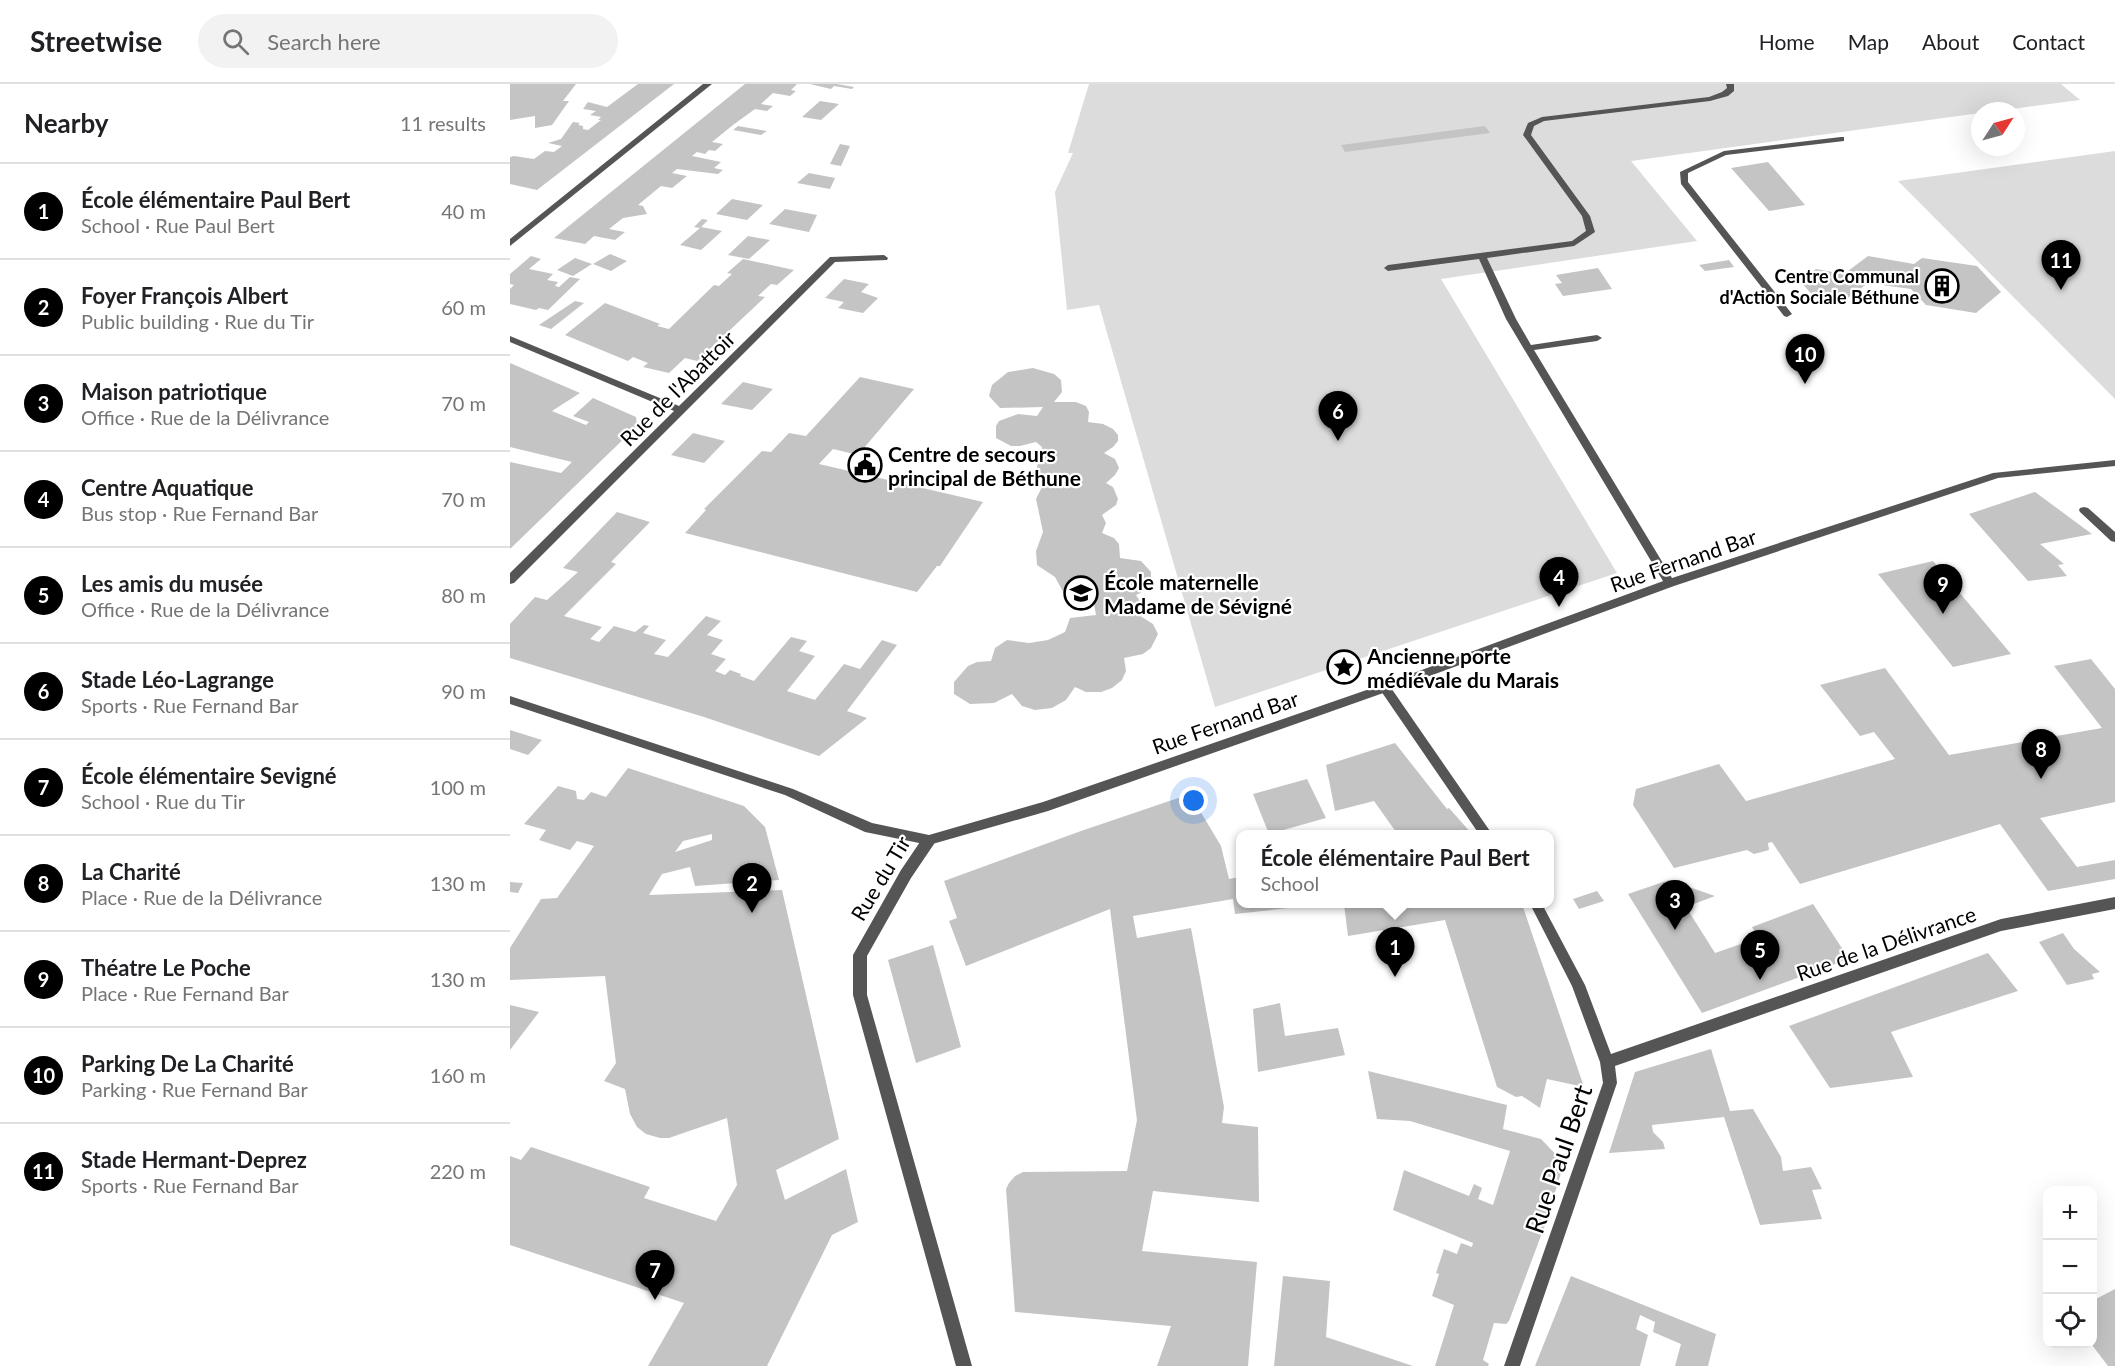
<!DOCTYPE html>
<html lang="en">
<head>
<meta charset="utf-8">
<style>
	body { margin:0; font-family:Lato,sans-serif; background:#f2f2f2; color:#202124 }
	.controls { position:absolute; right:18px; bottom:18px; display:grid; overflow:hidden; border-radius:12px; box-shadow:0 6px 24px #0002 }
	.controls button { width:54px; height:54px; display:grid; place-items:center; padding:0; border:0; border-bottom:2px solid #e0e0e0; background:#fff; color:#202124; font:30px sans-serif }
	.compass { position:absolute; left:1461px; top:18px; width:54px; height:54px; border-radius:50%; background:#fff; box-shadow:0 6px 24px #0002; rotate:54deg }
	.you { position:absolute; left:684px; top:717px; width:21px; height:21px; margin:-15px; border:4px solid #fff; border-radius:50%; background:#1a73e8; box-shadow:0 0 0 9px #1a73e833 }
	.badge { display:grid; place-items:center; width:39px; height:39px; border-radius:50%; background:#000; color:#fff; font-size:20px; font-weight:700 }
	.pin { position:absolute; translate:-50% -50px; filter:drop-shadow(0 2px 3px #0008) }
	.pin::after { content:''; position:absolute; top:32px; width:21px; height:18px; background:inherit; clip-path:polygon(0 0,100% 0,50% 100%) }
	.popup { position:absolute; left:726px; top:746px; width:318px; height:78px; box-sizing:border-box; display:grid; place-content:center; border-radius:12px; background:#fff; filter:drop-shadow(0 2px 4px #0005); font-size:20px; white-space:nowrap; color:#757577 }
	.popup b { font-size:22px; color:#202124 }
	.popup::after { content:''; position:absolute; left:50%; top:100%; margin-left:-12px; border:12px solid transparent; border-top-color:#fff }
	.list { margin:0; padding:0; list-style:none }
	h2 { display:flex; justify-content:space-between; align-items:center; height:78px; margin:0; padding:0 24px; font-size:26px }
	h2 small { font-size:20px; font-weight:400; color:#757577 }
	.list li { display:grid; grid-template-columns:39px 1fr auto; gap:18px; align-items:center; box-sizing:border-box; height:96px; padding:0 24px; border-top:2px solid #e0e0e0 }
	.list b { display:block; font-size:22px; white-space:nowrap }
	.list p { margin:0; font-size:20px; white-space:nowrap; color:#757577 }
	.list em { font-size:20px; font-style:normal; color:#757577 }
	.icon { flex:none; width:33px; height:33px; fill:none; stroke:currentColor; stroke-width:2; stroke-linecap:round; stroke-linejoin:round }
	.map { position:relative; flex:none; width:1605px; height:1282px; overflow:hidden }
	header { display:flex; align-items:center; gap:36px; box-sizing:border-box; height:84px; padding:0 30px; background:#fff; border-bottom:2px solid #e0e0e0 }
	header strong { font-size:28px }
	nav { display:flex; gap:33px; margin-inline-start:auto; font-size:21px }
	.search { width:420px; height:54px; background:#f2f2f2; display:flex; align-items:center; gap:15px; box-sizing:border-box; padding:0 21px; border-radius:33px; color:#757577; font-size:22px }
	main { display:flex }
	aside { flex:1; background:#fff }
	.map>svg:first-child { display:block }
	.green { fill:#dcdcdc }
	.building { fill:#c4c4c4; fill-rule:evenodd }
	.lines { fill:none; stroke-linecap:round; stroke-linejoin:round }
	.service { fill:#555; fill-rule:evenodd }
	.minor { fill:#555; fill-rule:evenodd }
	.tertiary { fill:#555; fill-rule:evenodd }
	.labels { text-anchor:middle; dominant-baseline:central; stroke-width:4.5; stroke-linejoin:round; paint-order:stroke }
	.far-poi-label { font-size:18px; font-weight:bold; fill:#000; stroke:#fff; text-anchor:end }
	.street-label { font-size:21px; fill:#000; stroke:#fff }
	.poi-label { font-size:21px; font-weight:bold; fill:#000; stroke:#fff; text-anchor:start }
	.near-street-label { font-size:26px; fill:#000; stroke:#fff }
</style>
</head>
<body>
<header>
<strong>Streetwise</strong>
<div class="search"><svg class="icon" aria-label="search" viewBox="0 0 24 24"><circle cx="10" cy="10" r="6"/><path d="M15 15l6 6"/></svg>Search here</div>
<nav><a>Home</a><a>Map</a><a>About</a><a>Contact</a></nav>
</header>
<main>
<aside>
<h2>Nearby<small>11 results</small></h2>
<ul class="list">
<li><span class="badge">1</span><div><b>École élémentaire Paul Bert</b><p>School · Rue Paul Bert</p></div><em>40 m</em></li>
<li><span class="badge">2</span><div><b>Foyer François Albert</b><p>Public building · Rue du Tir</p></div><em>60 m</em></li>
<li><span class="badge">3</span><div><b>Maison patriotique</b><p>Office · Rue de la Délivrance</p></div><em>70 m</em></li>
<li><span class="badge">4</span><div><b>Centre Aquatique</b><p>Bus stop · Rue Fernand Bar</p></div><em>70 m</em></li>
<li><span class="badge">5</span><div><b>Les amis du musée</b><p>Office · Rue de la Délivrance</p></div><em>80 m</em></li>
<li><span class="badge">6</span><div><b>Stade Léo-Lagrange</b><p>Sports · Rue Fernand Bar</p></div><em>90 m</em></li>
<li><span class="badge">7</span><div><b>École élémentaire Sevigné</b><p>School · Rue du Tir</p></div><em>100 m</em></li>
<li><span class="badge">8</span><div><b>La Charité</b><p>Place · Rue de la Délivrance</p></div><em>130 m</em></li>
<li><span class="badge">9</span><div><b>Théatre Le Poche</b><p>Place · Rue Fernand Bar</p></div><em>130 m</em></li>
<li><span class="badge">10</span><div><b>Parking De La Charité</b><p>Parking · Rue Fernand Bar</p></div><em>160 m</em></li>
<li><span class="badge">11</span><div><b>Stade Hermant-Deprez</b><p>Sports · Rue Fernand Bar</p></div><em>220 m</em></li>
</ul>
</aside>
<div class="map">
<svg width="1605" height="1282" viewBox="0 0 1605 1282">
	<rect width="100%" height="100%" fill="#fff"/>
	<g class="green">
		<polygon points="579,0 1551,0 1570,16 1487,27 1470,27 1470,29 1121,77 1187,157 931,195 1107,489 705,623 589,221 557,226 545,108 563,69 558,69"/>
		<polygon points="1605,67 1605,315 1388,97"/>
	</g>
	<g class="building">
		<polygon points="0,0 66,0 53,17 59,17 42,41 25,44 25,32 0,36"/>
		<polygon points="128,0 164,0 27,106 0,100 0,73 4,72 24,75 35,67 44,68 52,62 38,59 51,55 63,38 70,39 68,41 73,42 73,45 78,46 91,36 88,36 91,33 80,31 86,27 73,25 78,18 97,23"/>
		<polygon points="235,0 287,0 281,6 286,7 280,12 263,9 251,20 263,22 257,27 245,25 223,41 202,58 213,60 205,67 199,66 195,70 187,68 182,72 211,78 204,84 213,86 208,90 167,85 162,89 177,92 162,104 151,102 128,121 133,122 137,130 113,134 99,145 115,148 105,156 84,152 75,160 44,154"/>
		<polygon points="300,0 327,0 344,3 342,5 324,2 321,5"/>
		<polygon points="310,17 329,20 311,36 292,33"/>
		<polygon points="228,42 257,47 251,51 223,46"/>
		<polygon points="975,42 980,49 835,68 831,61"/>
		<polygon points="330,60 340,62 331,82 320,80"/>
		<polygon points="1258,78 1295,121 1259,127 1221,84"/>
		<polygon points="299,89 325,94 320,105 287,99"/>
		<polygon points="222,115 253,121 237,136 206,130"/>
		<polygon points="274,126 275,125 307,131 299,148 259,140"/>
		<polygon points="192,135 198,136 191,143 212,147 191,166 170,161 190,144 184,143"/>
		<polygon points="238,152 260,156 239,175 218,171"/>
		<polygon points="100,170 117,177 101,187 83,180"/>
		<polygon points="21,172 31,175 19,185 43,190 37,196 48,198 45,202 49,203 60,193 70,195 38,226 29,224 26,226 0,220 0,205 4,201 0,200 0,190"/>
		<polygon points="1358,172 1404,180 1412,174 1467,182 1491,208 1466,229 1416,221 1401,205 1358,199 1335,216 1304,213 1290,197 1306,185 1334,190"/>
		<polygon points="65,174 82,180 63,192 47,186"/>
		<polygon points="233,175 284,186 267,201 261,200 248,212 255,213 187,277 175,274 159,289 133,283 138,279 123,273 118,277 55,251 95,219 150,240 147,242 159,245 204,201 209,202 222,190 217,189"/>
		<polygon points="1219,176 1224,183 1195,187 1189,181"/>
		<polygon points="1088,184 1102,205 1053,212 1045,200 1052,199 1046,191"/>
		<polygon points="334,195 359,200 351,208 368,214 353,229 328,224 334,218 315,214"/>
		<polygon points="65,217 74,219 41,245 29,241"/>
		<polygon points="0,279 70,309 42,327 76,341 79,338 63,332 83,314 126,333 127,342 0,465 0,378 51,389 62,378 0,363"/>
		<polygon points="523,284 544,290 551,296 552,308 544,318 566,318 576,322 579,328 578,338 593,340 603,345 608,351 608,357 603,363 594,369 605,375 609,384 605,391 596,399 603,403 608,415 606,421 592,431 596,439 592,449 604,454 609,460 610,474 631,477 641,488 641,499 636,506 626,511 631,519 627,530 643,540 648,550 641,564 633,570 614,574 616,587 612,596 602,604 591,608 576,608 565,603 556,616 542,624 525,626 512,622 502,610 484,619 460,620 444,610 444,598 458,582 467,578 481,577 485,564 497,556 519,559 538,556 555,548 560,534 586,531 584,520 561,522 545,493 527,481 526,467 533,448 526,415 532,403 527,392 527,382 533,371 532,363 526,358 510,362 501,362 486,354 486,342 489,337 508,330 527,332 533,323 490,324 479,312 482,301 498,288"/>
		<polygon points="350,293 404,305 348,371 323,365 309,380 473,418 430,482 427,482 407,508 175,449 196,426 194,425 252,367 261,368 279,349 296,352"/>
		<polygon points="233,298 263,305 242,326 211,320"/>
		<polygon points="183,349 215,357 194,379 161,371"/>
		<polygon points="1525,408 1582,450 1530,460 1554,480 1548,481 1557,492 1518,497 1459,430"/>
		<polygon points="107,428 140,438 101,478 106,480 54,532 92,543 80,555 89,558 104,542 125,548 134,541 139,542 133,549 156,556 144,570 158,573 196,532 211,537 197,551 213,556 201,570 216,575 205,587 215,591 220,586 231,590 230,592 244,597 281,553 297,557 289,567 305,572 277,607 305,616 334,580 350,585 372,556 387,561 337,627 357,634 309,672 194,633 0,574 0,540 25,513 37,516 68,488 53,484"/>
		<polygon points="1423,477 1501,570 1443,583 1368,490"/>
		<polygon points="1581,575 1605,605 1605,718 1530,734 1567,783 1605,776 1605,795 1538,807 1490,740 1290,800 1262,758 1258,759 1259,766 1244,770 1237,766 1164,784 1123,721 1126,705 1209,680 1236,717 1385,675 1364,648 1350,652 1310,601 1375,584 1439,671 1592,644 1544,582"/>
		<polygon points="0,646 32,656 18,671 0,665"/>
		<polygon points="885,659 937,725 939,724 962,750 880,750 886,748 864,717 825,727 816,681"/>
		<path d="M 118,684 L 234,722 L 255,743 L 269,796 L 185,802 L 180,783 L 152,790 L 139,811 L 272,806 L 329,1055 L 266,1086 L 275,1116 L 336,1085 L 348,1138 L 322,1151 L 257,1282 L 138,1282 L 174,1219 L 0,1161 L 0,1072 L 11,1076 L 21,1063 L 140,1103 L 134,1114 L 206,1137 L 227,1101 L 217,1034 L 159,1054 L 150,1054 L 136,1050 L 127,1043 L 120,1030 L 115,1005 L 94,997 L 106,979 L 95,892 L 0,896 L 0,864 L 31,815 L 47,814 L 84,762 L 67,757 L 60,766 L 29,756 L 36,746 L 14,740 L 48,702 L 66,707 L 67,715 L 74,716 L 81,708 L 96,713 ZM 202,750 L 202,756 L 165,768 L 173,757 Z"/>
		<polygon points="797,695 816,734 759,750 743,710"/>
		<polygon points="680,710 711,762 719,795 730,793 730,820 815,820 725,830 723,815 623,832 627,854 681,844 714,1023 712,1039 748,1043 749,1118 643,1107 632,1167 747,1178 738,1282 647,1282 661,1242 505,1228 496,1105 499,1099 505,1092 513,1088 617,1087 627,1036 600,825 456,882 439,837 447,834 434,797 571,747"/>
		<polygon points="1159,796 1205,812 1176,823 1205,869 1248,854 1242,843 1303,820 1339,875 1192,929 1118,810"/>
		<polygon points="0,798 13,799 8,809 0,808"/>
		<polygon points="1087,807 1094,817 1069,825 1063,815"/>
		<polygon points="834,820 1012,820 1074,1003 1037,995 1030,1024 1012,1012 1006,1013 987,1003 935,836 838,852"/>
		<polygon points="1553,849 1564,865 1590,888 1582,890 1584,895 1557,901 1529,858"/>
		<polygon points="423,861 451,963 406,979 378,876"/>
		<polygon points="1478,869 1508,907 1381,948 1403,993 1320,1004 1279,942"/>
		<polygon points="770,919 775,952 828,944 835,971 748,988 743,925"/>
		<polygon points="0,921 29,928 0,966"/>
		<polygon points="1201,965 1220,1027 1243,1025 1271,1073 1273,1087 1301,1083 1312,1105 1302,1106 1312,1135 1250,1141 1214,1033 1142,1041 1143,1048 1153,1058 1155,1065 1099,1069 1125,988"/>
		<polygon points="858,987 997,1021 993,1045 1031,1055 1054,1079 1035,1141 999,1237 996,1240 984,1239 973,1276 979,1280 978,1282 925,1282 944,1221 922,1212 929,1190 926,1189 934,1165 947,1170 951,1159 962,1163 963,1159 883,1126 894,1086 959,1112 964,1100 972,1104 968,1115 983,1121 1000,1067 900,1037 867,1035"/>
		<polygon points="773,1192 820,1197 816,1253 903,1282 764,1282"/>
		<polygon points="1061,1192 1206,1250 1198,1282 1165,1282 1171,1260 1143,1248 1145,1238 1130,1231 1126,1245 1138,1251 1130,1282 1025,1282"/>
		<polygon points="1605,1205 1605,1282 1598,1282 1582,1261 1582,1217"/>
	</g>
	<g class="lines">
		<g class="service">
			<polygon points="1216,0 1224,0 1224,7 1218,12 1200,17 1034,37 1024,42 1021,51 1080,132 1085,148 1064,162 977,174 1006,235 1021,261 1087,251 1092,254 1087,257 1024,266 1165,499 1160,503 1156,502 996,235 969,175 878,187 874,184 878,181 1062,157 1076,147 1072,132 1013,51 1018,39 1032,33 1199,13 1212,8 1217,4"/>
			<polygon points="1331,53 1334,53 1334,57 1216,71 1178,89 1178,98 1282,230 1277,233 1274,232 1171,100 1170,88 1214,67"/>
			<polygon points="1574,423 1578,424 1605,448 1605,458 1601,457 1570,428 1569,426 1570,424"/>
		</g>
		<g class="minor">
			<polygon points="374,171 378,174 377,176 325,178 4,499 0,500 0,489 164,327 0,258 0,252 169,322 320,173"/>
			<polygon points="875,600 879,601 982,750 969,750 871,607 869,604"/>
			<polygon points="419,751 424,752 425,756 424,760 401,794 357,872 357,911 462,1282 446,1282 343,911 343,871 391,786 414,752"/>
			<polygon points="1605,813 1605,825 1491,847 1105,982 1107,999 1010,1282 994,1282 1093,999 1090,978 1062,902 1020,820 1032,820 1075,901 1101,970 1491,835"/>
		</g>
		<g class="tertiary">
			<polygon points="193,0 202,0 0,162 0,155"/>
			<polygon points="1605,376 1605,382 1488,394 1164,502 879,607 538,727 419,761 355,748 275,711 0,620 0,612 283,705 362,739 419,751 533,718 871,601 1156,496 1483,389"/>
		</g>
	</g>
	<defs>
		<symbol id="building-ring" viewBox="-11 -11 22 22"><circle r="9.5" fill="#fff" stroke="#000" stroke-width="1.5"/><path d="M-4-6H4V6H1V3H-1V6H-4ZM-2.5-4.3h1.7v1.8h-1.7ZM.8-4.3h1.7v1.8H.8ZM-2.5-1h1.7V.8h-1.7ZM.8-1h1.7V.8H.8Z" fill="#000"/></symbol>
		<symbol id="civic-ring" viewBox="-11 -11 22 22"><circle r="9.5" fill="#fff" stroke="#000" stroke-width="1.5"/><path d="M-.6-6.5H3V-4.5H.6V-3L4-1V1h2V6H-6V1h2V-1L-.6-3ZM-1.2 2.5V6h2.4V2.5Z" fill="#000"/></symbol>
		<symbol id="school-ring" viewBox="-11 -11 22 22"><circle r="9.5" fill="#fff" stroke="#000" stroke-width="1.5"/><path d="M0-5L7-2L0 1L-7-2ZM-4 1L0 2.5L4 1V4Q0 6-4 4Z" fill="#000"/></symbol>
		<symbol id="sight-ring" viewBox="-11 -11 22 22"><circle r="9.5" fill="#fff" stroke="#000" stroke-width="1.5"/><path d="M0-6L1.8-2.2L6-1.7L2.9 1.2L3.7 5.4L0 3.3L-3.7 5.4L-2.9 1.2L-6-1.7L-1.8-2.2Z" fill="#000"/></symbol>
	</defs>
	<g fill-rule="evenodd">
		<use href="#building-ring" x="1413" y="183" width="38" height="38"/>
		<use href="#civic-ring" x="336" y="362" width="38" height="38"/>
		<use href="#school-ring" x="552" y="490" width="38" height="38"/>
		<use href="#sight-ring" x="815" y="564" width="38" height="38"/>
	</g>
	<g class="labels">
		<g class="far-poi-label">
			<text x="1409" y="192">Centre Communal<tspan x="1409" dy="21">d'Action Sociale Béthune</tspan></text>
		</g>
		<g class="street-label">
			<text transform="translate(167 304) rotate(-45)">Rue de l'Abattoir</text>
			<text transform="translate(1173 476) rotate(-19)">Rue Fernand Bar</text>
			<text transform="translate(715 638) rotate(-19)">Rue Fernand Bar</text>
			<text transform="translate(370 794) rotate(-59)">Rue du Tir</text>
			<text transform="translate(1376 859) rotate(-19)">Rue de la Délivrance</text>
		</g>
		<g class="poi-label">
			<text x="378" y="369">Centre de secours<tspan x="378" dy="24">principal de Béthune</tspan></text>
			<text x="594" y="497">École maternelle<tspan x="594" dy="24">Madame de Sévigné</tspan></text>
			<text x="857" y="571">Ancienne porte<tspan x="857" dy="24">médiévale du Marais</tspan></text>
		</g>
		<g class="near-street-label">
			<text transform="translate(1048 1075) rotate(-71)">Rue Paul Bert</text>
		</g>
	</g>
</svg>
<div class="controls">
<button>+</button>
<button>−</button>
<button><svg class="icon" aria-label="locate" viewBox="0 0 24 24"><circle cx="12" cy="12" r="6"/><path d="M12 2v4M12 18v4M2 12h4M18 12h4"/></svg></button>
</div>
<svg class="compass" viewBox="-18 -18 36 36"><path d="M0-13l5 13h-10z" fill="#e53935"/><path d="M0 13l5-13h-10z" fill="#757577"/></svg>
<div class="you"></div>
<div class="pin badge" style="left:885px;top:893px">1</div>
<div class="popup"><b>École élémentaire Paul Bert</b>School</div>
<div class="pin badge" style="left:242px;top:829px">2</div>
<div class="pin badge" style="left:1165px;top:846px">3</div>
<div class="pin badge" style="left:1049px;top:523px">4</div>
<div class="pin badge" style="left:1250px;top:896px">5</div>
<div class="pin badge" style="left:828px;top:357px">6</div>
<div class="pin badge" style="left:145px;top:1216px">7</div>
<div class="pin badge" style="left:1531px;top:695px">8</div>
<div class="pin badge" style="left:1433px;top:530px">9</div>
<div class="pin badge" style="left:1295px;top:300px">10</div>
<div class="pin badge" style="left:1551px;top:206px">11</div>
</div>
</main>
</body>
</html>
